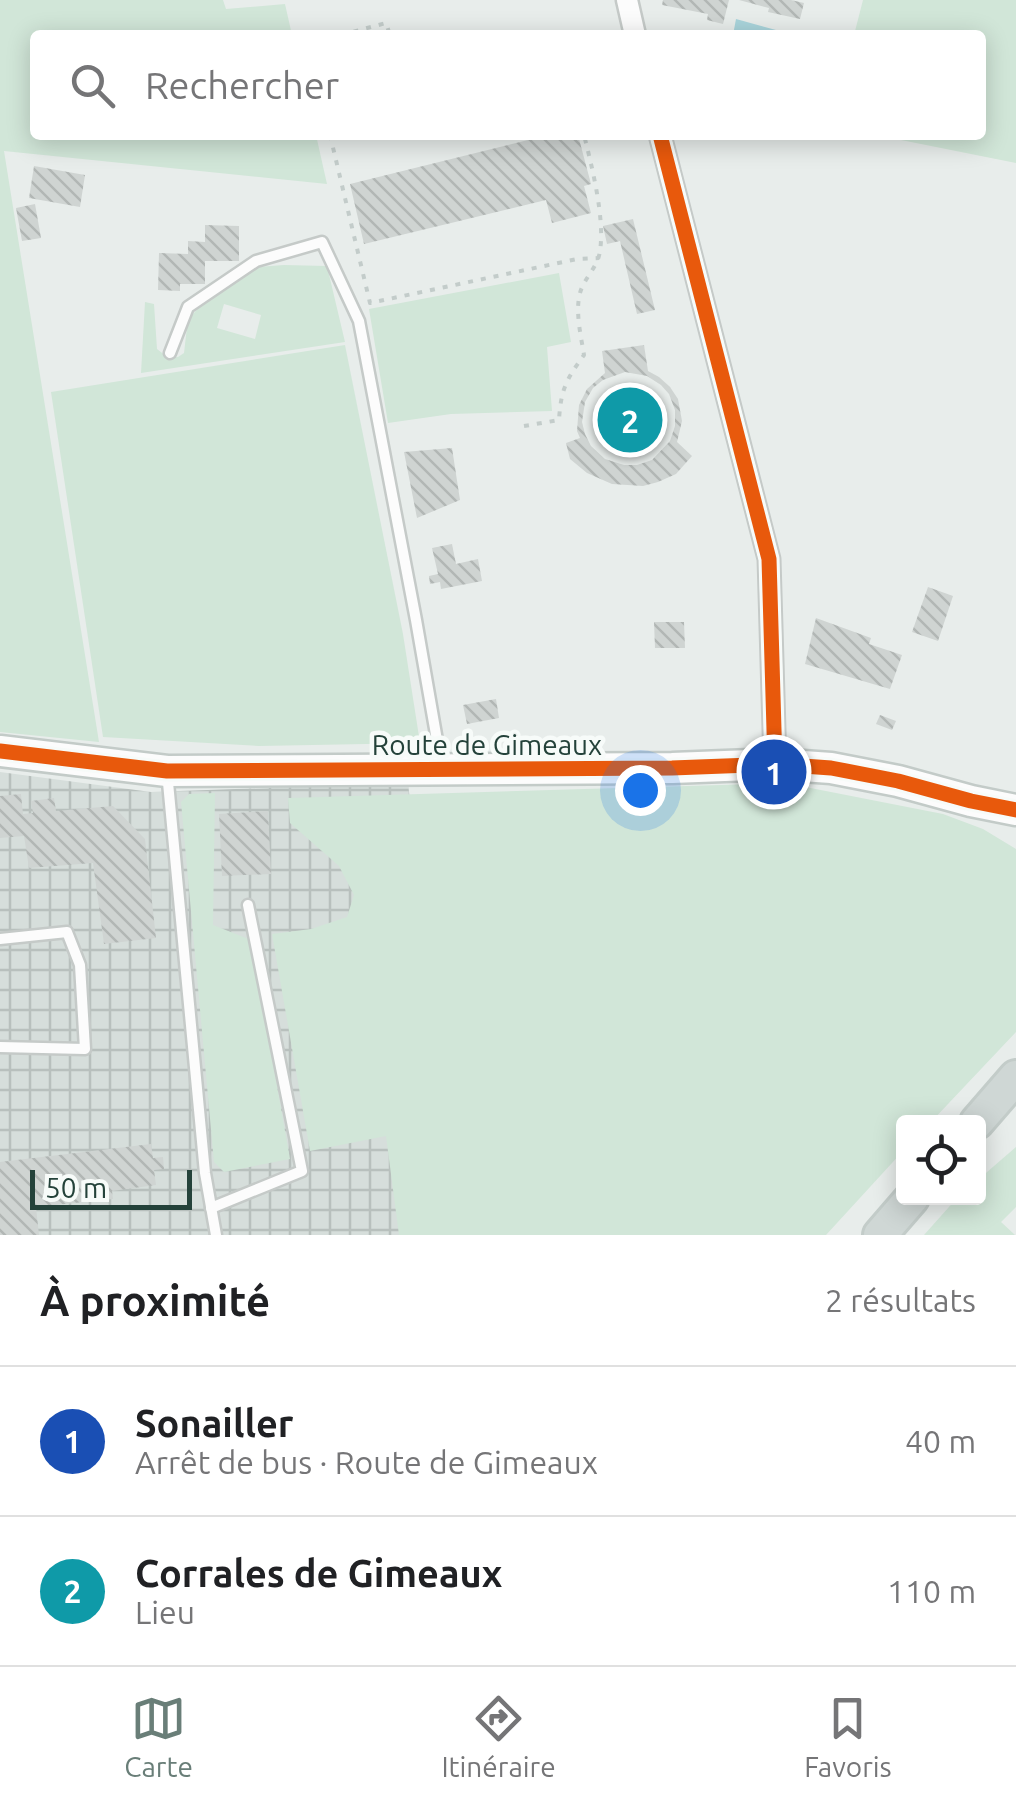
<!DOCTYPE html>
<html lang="fr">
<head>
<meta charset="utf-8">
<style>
	body { margin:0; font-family:Ubuntu,sans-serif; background:#f6f6f6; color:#202124 }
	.controls { position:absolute; right:30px; bottom:30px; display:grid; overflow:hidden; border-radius:10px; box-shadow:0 5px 25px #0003 }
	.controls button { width:90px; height:90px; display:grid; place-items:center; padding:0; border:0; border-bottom:2px solid #e0e0e0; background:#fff; color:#202124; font:50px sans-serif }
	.scale { position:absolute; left:30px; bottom:25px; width:162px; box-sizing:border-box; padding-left:10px; border:5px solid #24423a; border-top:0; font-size:28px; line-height:35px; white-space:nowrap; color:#24423a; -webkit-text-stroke:8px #f7fbf9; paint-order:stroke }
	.you { position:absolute; left:640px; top:790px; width:35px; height:35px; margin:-25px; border:8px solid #fff; border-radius:50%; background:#1a73e8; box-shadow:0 0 0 15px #1a73e833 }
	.badge { display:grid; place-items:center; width:65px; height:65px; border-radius:50%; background:#697e78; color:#fff; font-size:32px; font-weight:700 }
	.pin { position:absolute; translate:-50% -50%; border:5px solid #fff; box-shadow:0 2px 10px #0006 }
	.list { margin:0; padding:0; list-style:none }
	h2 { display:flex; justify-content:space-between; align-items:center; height:130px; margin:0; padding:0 40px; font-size:42px }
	h2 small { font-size:32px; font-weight:400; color:#757577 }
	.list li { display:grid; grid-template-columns:65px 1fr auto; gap:30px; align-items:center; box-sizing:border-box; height:150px; padding:0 40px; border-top:2px solid #e0e0e0 }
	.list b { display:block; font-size:38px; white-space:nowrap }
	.list p { margin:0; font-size:32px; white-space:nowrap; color:#757577 }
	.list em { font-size:32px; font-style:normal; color:#757577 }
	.icon { flex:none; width:55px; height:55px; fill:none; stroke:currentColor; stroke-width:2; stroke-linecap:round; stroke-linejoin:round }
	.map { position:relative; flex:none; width:1016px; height:1235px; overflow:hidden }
	.search { position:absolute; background:#fff; box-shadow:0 5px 25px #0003; left:30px; right:30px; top:30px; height:110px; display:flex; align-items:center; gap:25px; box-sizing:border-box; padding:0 35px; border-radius:10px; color:#757577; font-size:38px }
	.sheet { height:430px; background:#fff }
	nav { display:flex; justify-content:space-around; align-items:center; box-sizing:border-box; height:140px; border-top:2px solid #e0e0e0; background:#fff; font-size:28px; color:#757577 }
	nav a { display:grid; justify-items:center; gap:5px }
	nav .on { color:#697e78 }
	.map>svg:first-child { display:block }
	.industrial { fill:url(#industrial-grid) }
	.grass { fill:#d1e6d8; fill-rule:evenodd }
	.water { fill:#a9d4db }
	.building { fill:url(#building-back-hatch); fill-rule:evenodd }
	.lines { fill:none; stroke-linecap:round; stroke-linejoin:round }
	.lane-casing { stroke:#c5cac8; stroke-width:15 }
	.street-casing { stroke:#c5cac8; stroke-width:25 }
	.secondary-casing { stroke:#c3cbc8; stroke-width:35 }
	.primary-casing { stroke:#c3ccc9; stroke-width:38 }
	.path { stroke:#c3ccca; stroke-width:4; stroke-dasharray:5 8; stroke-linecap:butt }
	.lane { stroke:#fcfcfc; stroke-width:10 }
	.street { stroke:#fcfcfc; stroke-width:20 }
	.secondary { stroke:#fcfcfc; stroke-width:30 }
	.primary { stroke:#cfd7d5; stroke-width:32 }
	.cycleway-casing { stroke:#f7fbf9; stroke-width:21 }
	.cycleway { stroke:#e8590c; stroke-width:15 }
	.labels { text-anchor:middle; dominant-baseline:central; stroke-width:9; stroke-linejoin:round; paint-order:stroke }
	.street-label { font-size:28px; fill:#24423a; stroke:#f7fbf9 }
</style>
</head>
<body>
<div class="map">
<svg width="1016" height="1235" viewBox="0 0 1016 1235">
	<defs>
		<pattern id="industrial-grid" width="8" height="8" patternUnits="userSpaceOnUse" patternTransform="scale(2.5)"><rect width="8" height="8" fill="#d6dedb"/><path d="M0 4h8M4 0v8" fill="none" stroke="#b8c0bd"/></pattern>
		<pattern id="building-back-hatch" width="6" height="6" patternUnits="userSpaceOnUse" patternTransform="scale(2.5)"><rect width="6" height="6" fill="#cfd4d2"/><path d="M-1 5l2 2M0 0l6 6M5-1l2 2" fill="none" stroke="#b2b7b5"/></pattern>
	</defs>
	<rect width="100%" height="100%" fill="#e8edeb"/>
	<polygon class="industrial" points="0,772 151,792 408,783 445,1111 406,1235 0,1235"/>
	<g class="grass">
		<polygon points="0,0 223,0 226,9 285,4 292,35 35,35 35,135 316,135 327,184 4,151 99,742 0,732"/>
		<polygon points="863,0 1016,0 1016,163 876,135 981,135 981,35 854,35"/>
		<path d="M 284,265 L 327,266 L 345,342 L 141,373 L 145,302 L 154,304 L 157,349 L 166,356 L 178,357 L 184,353 L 187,327 L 192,315 L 207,299 L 258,267 ZM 224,304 L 261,315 L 255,339 L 217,328 Z"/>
		<polygon points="559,273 571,342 547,347 552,411 451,414 388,423 369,309"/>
		<polygon points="345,345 403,634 420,743 259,746 103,737 51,392"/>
		<polygon points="785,783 943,814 983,829 1016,849 1016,1032 931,1122 904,1122 903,1151 826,1235 399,1235 386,1136 310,1151 272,934 311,929 347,917 354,895 339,866 290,823 288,798"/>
		<polygon points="215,793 213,925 251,940 290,1159 224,1172 214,1162 181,802 189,794"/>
		<polygon points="1016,1147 1016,1207 1001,1222 1015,1235 924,1235 957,1198 978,1198 979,1179"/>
	</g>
	<polygon class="water" points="736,19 776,30 775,35 733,35"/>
	<g class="building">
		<polygon points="663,0 729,0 723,24 707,20 708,14 662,5"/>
		<polygon points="739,0 791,0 804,3 800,19 768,12 769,8"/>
		<polygon points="548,135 578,135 591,184 584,186 591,213 552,223 546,200 364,244 350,184"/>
		<polygon points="34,166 85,175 80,207 29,198"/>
		<polygon points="35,204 41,238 22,241 16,208"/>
		<polygon points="633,219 655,310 637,314 620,241 607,244 603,226"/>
		<polygon points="205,225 239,226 239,261 205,261 205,284 180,284 180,291 158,290 159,253 188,254 188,241 205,242"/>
		<path d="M 644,345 L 648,371 L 659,377 L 670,387 L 678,399 L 682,421 L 677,442 L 692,456 L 676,474 L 658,482 L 643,486 L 612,484 L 587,473 L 570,459 L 566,443 L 580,438 L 577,431 L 579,405 L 587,389 L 605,373 L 602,351 ZM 625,372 L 647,376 L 661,385 L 669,394 L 675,410 L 675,426 L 670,441 L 652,460 L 637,465 L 624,465 L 605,459 L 591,446 L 585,434 L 582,422 L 585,402 L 593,388 L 603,380 Z"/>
		<polygon points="452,448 460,500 417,518 404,452"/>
		<polygon points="452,544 456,564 478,559 482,581 441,589 440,582 430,584 429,576 438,574 432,548"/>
		<polygon points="928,587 953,596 938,641 912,632"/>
		<polygon points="816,618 871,638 869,644 902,655 890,689 805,664"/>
		<polygon points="654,622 684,622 685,648 655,648"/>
		<polygon points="496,699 499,718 467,724 463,705"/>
		<polygon points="880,715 896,721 892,730 876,724"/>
		<polygon points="21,794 23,814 33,813 31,801 54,798 56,811 113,806 145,839 156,938 104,944 93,863 29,868 24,836 0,838 0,796"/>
		<polygon points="268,811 271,874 222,876 219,814"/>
		<polygon points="151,1144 153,1158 163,1157 164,1169 154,1170 156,1185 112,1191 113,1199 36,1207 39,1235 0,1235 0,1162"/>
	</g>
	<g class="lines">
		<defs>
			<g id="lane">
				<polyline points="170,353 188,307 256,261 322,242 359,321 416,620 441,763"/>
				<polyline points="167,772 205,1173 216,1235"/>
				<polyline points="0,939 67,932 80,965 85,1049 0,1047"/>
				<polyline points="211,1208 302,1171 248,905"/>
			</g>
			<g id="street">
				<polyline points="627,0 635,35"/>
				<polyline points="660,135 769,559 775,764"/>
			</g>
			<polyline id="secondary" points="0,751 167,771 672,768 775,764 831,768 898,781 971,801 1016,810"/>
			<g id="primary">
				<polyline points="977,1122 1016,1077"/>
				<polyline points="880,1235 912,1198"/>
			</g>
		</defs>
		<use href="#lane" class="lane-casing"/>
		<use href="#street" class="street-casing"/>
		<use href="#secondary" class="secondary-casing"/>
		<use href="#primary" class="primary-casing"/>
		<g class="path">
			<polyline points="341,35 386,23 390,35"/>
			<polyline points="330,135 370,303 577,259 599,258"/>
			<path d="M 524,426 L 559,420 C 561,389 566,380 584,355 C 581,336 575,312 580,293 C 584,278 598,267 600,251 C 605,218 592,167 584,135"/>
		</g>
		<use href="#lane" class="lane"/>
		<use href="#street" class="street"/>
		<use href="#secondary" class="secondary"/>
		<use href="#primary" class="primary"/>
		<defs>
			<g id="cycleway">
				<polyline points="660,135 769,559 775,764"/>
				<polyline points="0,751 167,771 672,768 775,764 831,768 898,781 971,801 1016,810"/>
			</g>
		</defs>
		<use href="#cycleway" class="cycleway-casing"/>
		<use href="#cycleway" class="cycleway"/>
	</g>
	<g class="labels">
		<g class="street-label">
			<text x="487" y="744">Route de Gimeaux</text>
		</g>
	</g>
</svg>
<div class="controls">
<button><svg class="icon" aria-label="locate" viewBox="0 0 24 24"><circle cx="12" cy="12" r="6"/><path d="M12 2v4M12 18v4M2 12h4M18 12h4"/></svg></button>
</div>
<div class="scale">50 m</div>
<div class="you"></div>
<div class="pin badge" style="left:774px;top:772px;background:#1a4fb4">1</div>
<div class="pin badge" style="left:630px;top:420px;background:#0f9aa8">2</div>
<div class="search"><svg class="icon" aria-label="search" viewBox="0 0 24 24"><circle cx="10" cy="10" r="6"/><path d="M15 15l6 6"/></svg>Rechercher</div>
</div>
<section class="sheet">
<h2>À proximité<small>2 résultats</small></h2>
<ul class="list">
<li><span class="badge" style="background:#1a4fb4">1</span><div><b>Sonailler</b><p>Arrêt de bus · Route de Gimeaux</p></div><em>40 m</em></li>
<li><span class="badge" style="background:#0f9aa8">2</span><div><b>Corrales de Gimeaux</b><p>Lieu</p></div><em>110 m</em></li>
</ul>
</section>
<nav>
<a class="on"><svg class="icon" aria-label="map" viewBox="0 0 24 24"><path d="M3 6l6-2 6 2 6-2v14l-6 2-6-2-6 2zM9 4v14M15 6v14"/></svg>Carte</a>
<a><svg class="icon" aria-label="directions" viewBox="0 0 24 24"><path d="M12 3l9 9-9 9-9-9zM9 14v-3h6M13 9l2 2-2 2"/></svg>Itinéraire</a>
<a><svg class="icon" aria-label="saved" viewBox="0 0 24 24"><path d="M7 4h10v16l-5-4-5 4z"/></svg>Favoris</a>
</nav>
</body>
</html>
